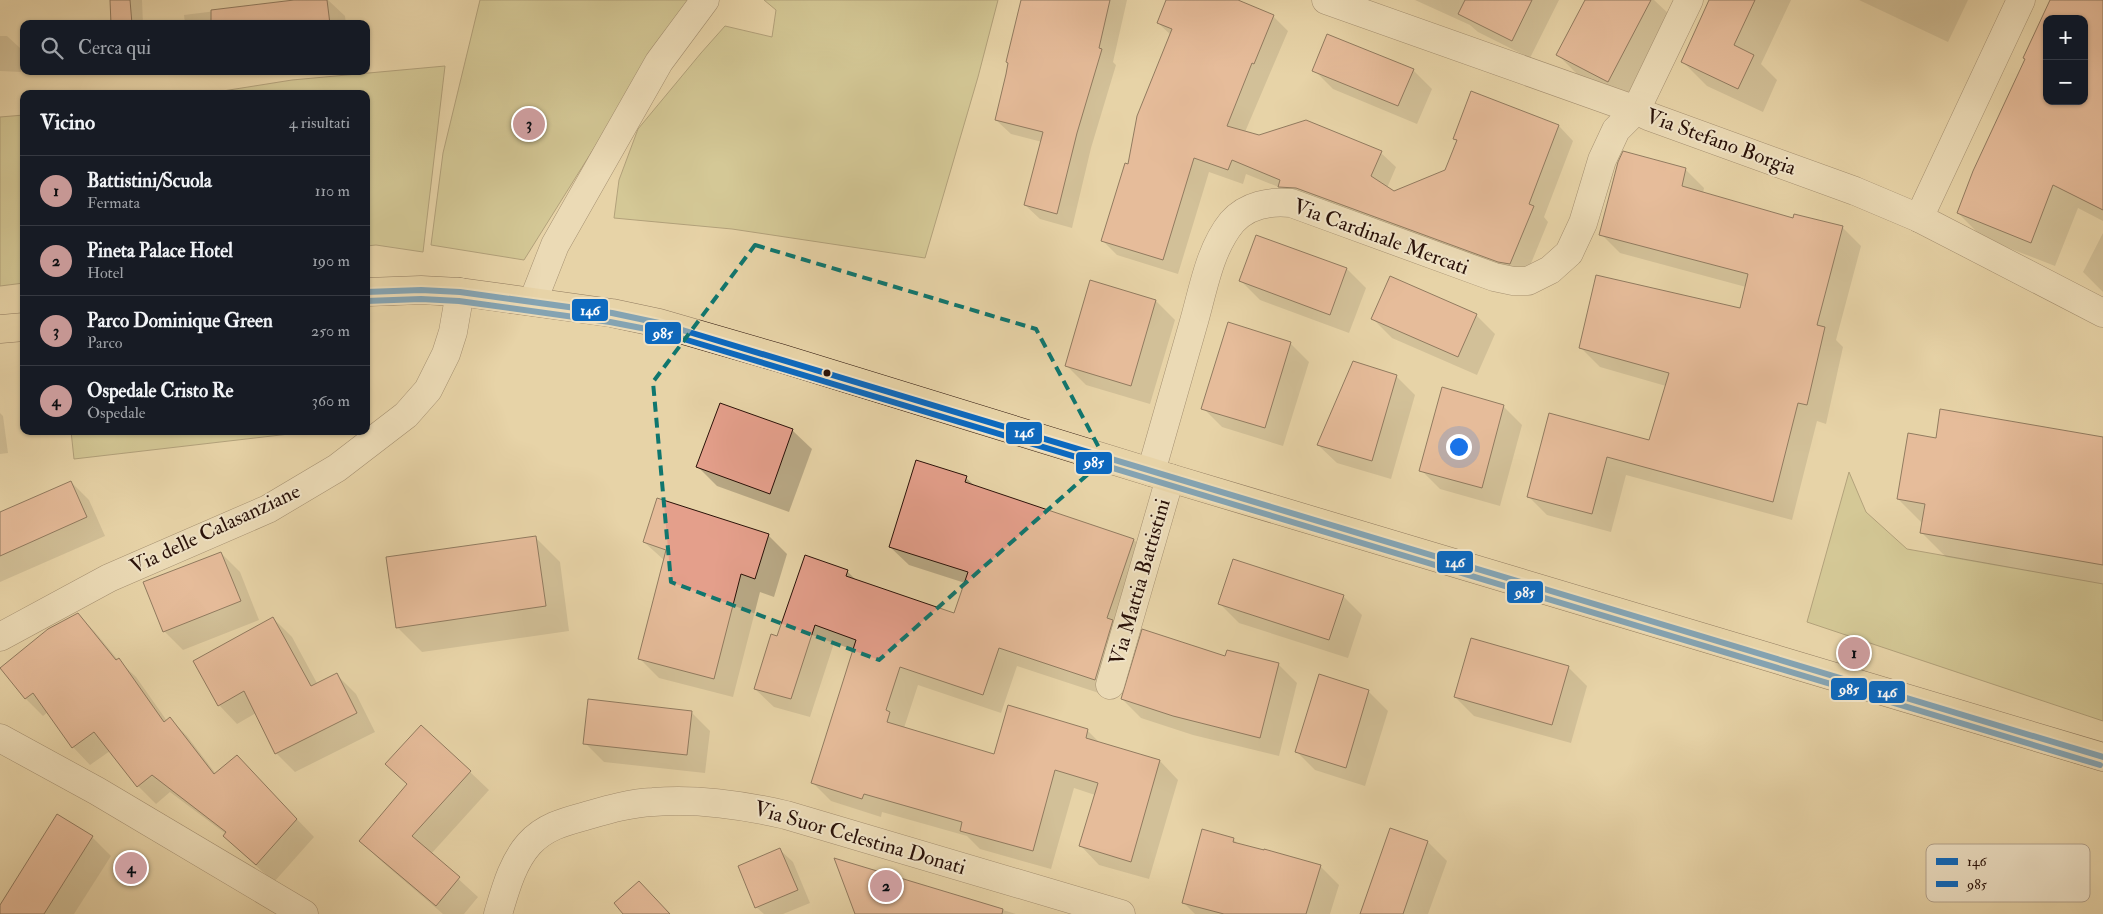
<!DOCTYPE html>
<html lang="it">
<head>
<meta charset="utf-8">
<style>
	body { margin:0; font-family:"IM FELL Double Pica",serif; background:#20242c; color:#f1f3f6 }
	.controls { position:absolute; right:15px; top:15px; display:grid; overflow:hidden; border-radius:10px; box-shadow:0 1px 4px #0004 }
	.controls button { width:45px; height:45px; display:grid; place-items:center; padding:0; border:0; border-bottom:1px solid #363941; background:#171b24; color:#f1f3f6; font:25px sans-serif }
	.you { position:absolute; left:1458px; top:446px; width:18px; height:18px; margin:-12px; border:4px solid #fff; border-radius:50%; background:#1a73e8; box-shadow:0 0 0 8px #1a73e833 }
	.badge { display:grid; place-items:center; width:32px; height:32px; border-radius:50%; background:#c59692; color:#111; font-size:16px; font-weight:700 }
	.pin { position:absolute; translate:-50% -50%; border:2px solid #fff; box-shadow:0 1px 5px #0006 }
	.list { margin:0; padding:0; list-style:none }
	h2 { display:flex; justify-content:space-between; align-items:center; height:65px; margin:0; padding:0 20px; font-size:21px }
	h2 small { font-size:16px; font-weight:400; color:#9ea1a6 }
	.list li { display:grid; grid-template-columns:32px 1fr auto; gap:15px; align-items:center; box-sizing:border-box; height:70px; padding:0 20px; border-top:1px solid #363941 }
	.list b { display:block; font-size:19px; white-space:nowrap }
	.list p { margin:0; font-size:16px; white-space:nowrap; color:#9ea1a6 }
	.list em { font-size:16px; font-style:normal; color:#9ea1a6 }
	.icon { flex:none; width:28px; height:28px; fill:none; stroke:currentColor; stroke-width:2; stroke-linecap:round; stroke-linejoin:round }
	.map { position:relative; flex:none; width:2103px; height:914px; overflow:hidden }
	.search { position:absolute; background:#171b24; box-shadow:0 1px 4px #0004; left:20px; top:20px; width:350px; height:55px; display:flex; align-items:center; gap:12px; box-sizing:border-box; padding:0 18px; border-radius:10px; color:#9ea1a6; font-size:19px }
	.panel { position:absolute; background:#171b24; box-shadow:0 1px 4px #0004; left:20px; top:90px; width:350px; height:345px; border-radius:10px }
	.map>svg:first-child { display:block }
	.green { fill:#bdba82; stroke:#736645 }
	.shadow { fill:#0003; fill-rule:evenodd }
	.building { fill:#e49f8b; stroke:#291108; fill-rule:evenodd }
	.lines { fill:none; stroke-linecap:round; stroke-linejoin:round }
	.minor-casing { stroke:#584230; stroke-width:29 }
	.major-casing { stroke:#291108; stroke-width:29 }
	.minor { stroke:#efe2c6; stroke-width:28 }
	.major { stroke:#e7d3a7; stroke-width:28 }
	.bus-1-casing { stroke:#efe2c6; stroke-width:10 }
	.bus-2-casing { stroke:#efe2c6; stroke-width:10 }
	.bus-1 { stroke:#0c69bf; stroke-width:6 }
	.bus-2 { stroke:#0c69bf; stroke-width:6 }
	.marked { fill:none; stroke:#0f766e; stroke-width:4; stroke-dasharray:10 6; stroke-linejoin:round }
	.bus-dot { fill:#291108; stroke:#efe2c6; stroke-width:2 }
	.labels { text-anchor:middle; dominant-baseline:central; stroke-width:4; stroke-linejoin:round; paint-order:stroke }
	.street-label { font-size:21px; fill:#291108; stroke:#efe2c6 }
	.key { fill:#efe2c6; stroke:#b4a38d; stroke-width:1 }
	.key-label { font-size:14px; fill:#291108 }
	.line-badge { stroke:#efe2c6; stroke-width:2 }
	.badge-label { font-size:14px; text-anchor:middle; font-weight:bold; fill:#fff }
</style>
</head>
<body>
<div class="map">
<svg width="2103" height="914" viewBox="0 0 2103 914">
	<rect width="100%" height="100%" fill="#e7d3a7"/>
	<filter id="stains"><feTurbulence type="fractalNoise" baseFrequency=".004" numOctaves="4"/><feColorMatrix values="0 0 0 0 .2 0 0 0 0 .09 0 0 0 0 .02 0 0 0 .5 -.17"/></filter>
	<radialGradient id="worn" r=".72"><stop offset=".6" stop-color="#630" stop-opacity="0"/><stop offset="1" stop-color="#630" stop-opacity=".3"/></radialGradient>
	<g class="green">
		<polygon points="480,0 689,0 666,33 524,260 431,245 443,153"/>
		<polygon points="764,0 998,0 978,77 925,258 732,229 614,218 619,180 638,129 701,53 725,26 772,37 776,10"/>
		<polygon points="445,66 423,252 376,245 366,246 366,94 204,94 292,80"/>
		<polygon points="24,115 24,283 0,286 0,117"/>
		<polygon points="71,431 315,431 74,459"/>
		<polygon points="1849,472 1866,512 1907,549 2103,584 2103,721 1807,622"/>
	</g>
	<g class="shadow">
		<polygon points="112,0 142,0 143,24 113,24"/>
		<polygon points="304,0 328,0 345,16 346,24 185,24 184,15"/>
		<polygon points="1023,0 1127,0 1113,62 1116,65 1091,148 1072,228 1040,219 1025,205 1042,142 1011,134 996,120"/>
		<polygon points="1168,0 1235,0 1273,16 1288,31 1245,132 1259,136 1381,153 1396,167 1387,188 1394,192 1446,171 1458,142 1454,138 1472,93 1559,126 1573,141 1544,217 1548,222 1525,278 1294,201 1281,188 1246,174 1243,184 1209,172 1178,274 1117,255 1102,240 1129,166 1171,35 1158,23"/>
		<polygon points="1415,0 1559,0 1530,58 1478,32 1470,25"/>
		<polygon points="1586,0 1654,0 1671,16 1628,100 1577,74 1558,55"/>
		<polygon points="1711,0 1791,0 1761,64 1777,80 1763,112 1707,86 1682,61"/>
		<polygon points="1859,0 1968,0 1948,42"/>
		<path d="M 2055,0 L 2103,0 L 2103,221 L 2078,208 L 2055,266 L 1983,238 L 1958,213 ZM 2047,19 L 2084,19 L 2084,101 L 2047,101 Z"/>
		<polygon points="0,36 7,36 20,48 21,72 0,71"/>
		<polygon points="1314,70 1413,70 1432,89 1417,124 1333,89"/>
		<polygon points="1685,169 1704,188 1703,193 1794,219 1842,227 1861,246 1836,340 1843,347 1826,424 1817,421 1792,520 1626,475 1611,532 1547,515 1528,496 1550,415 1650,441 1666,386 1600,367 1581,348 1740,309 1746,287 1620,253 1601,234"/>
		<polygon points="2103,233 2103,292 2083,272"/>
		<polygon points="1347,269 1366,288 1349,333 1260,300 1241,281"/>
		<polygon points="1091,282 1156,301 1175,320 1150,404 1086,385 1067,366"/>
		<polygon points="1476,315 1495,334 1477,375 1392,338 1373,319"/>
		<polygon points="1290,343 1309,362 1283,446 1222,427 1203,408"/>
		<polygon points="1396,376 1415,395 1391,479 1337,463 1318,445"/>
		<polygon points="720,404 793,431 812,449 789,512 717,486 698,467"/>
		<polygon points="1503,406 1522,425 1500,506 1440,489 1421,470"/>
		<polygon points="0,413 3,416 8,453 0,454"/>
		<polygon points="2103,438 2103,584 1946,557 1922,533 1923,524 1898,499 1937,439"/>
		<polygon points="966,478 976,487 1134,540 1152,559 1114,698 1017,666 1001,713 918,685 904,728 995,756 1087,730 1100,743 1160,761 1178,780 1149,879 1099,865 1081,846 1095,795 1074,788 1051,869 980,849 967,836 882,812 881,817 831,801 813,783 854,650 834,643 810,717 774,707 755,689 778,637 847,571 858,582 955,614 965,583 909,565 890,547"/>
		<polygon points="71,482 89,500 105,536 0,582 0,513"/>
		<polygon points="768,535 787,554 774,597 760,592 733,697 659,678 640,659 665,561 644,542"/>
		<polygon points="535,537 560,562 569,631 422,652 397,627"/>
		<polygon points="221,553 240,572 259,620 183,650 164,631"/>
		<polygon points="1343,596 1362,615 1348,658 1239,623 1220,604"/>
		<polygon points="78,614 95,632 118,660 136,677 167,721 170,719 187,736 216,774 254,774 314,837 274,882 242,853 225,836 226,834 170,792 156,804 138,786 110,751 90,765 73,747 48,712 43,716 26,699 2,668"/>
		<polygon points="273,618 292,637 318,685 337,675 356,694 375,732 295,772 276,753 256,713 237,724 219,705"/>
		<polygon points="1226,658 1278,664 1297,683 1279,756 1193,735 1141,718 1122,699"/>
		<polygon points="1568,667 1587,686 1571,743 1474,716 1455,697"/>
		<polygon points="1320,676 1369,692 1388,711 1365,786 1315,770 1296,751"/>
		<polygon points="691,712 710,731 705,773 604,762 585,743"/>
		<polygon points="470,772 489,790 431,854 478,897 464,914 443,914 380,860 361,841"/>
		<polygon points="1391,829 1428,842 1447,861 1428,914 1361,914"/>
		<polygon points="92,837 111,856 74,914 0,914 0,907"/>
		<polygon points="1233,839 1239,845 1320,866 1339,885 1330,914 1195,914 1183,902"/>
		<polygon points="780,850 793,862 810,903 783,914 764,914 756,907"/>
		<polygon points="836,860 1016,914 857,914"/>
	</g>
	<g class="building">
		<polygon points="110,0 130,0 132,24 111,24"/>
		<polygon points="294,0 327,0 330,24 211,24 211,10"/>
		<polygon points="1021,0 1110,0 1099,48 1102,49 1077,133 1057,214 1024,205 1043,132 995,120 1006,74 1008,63 1006,62"/>
		<polygon points="1166,0 1238,0 1274,15 1254,64 1252,63 1227,126 1259,135 1306,120 1382,151 1371,176 1394,191 1445,170 1457,140 1453,139 1471,91 1559,125 1529,204 1534,206 1510,264 1498,262 1296,188 1278,187 1280,180 1232,160 1228,170 1194,158 1163,260 1101,241 1125,163 1128,164 1137,116 1172,29 1157,23"/>
		<polygon points="1465,0 1532,0 1512,41 1458,14"/>
		<polygon points="1585,0 1651,0 1608,82 1556,55"/>
		<polygon points="1709,0 1755,0 1734,45 1754,55 1738,89 1681,62"/>
		<path d="M 2050,0 L 2103,0 L 2103,210 L 2053,185 L 2031,243 L 1957,213 L 1973,171 L 2025,59 L 2023,58 ZM 2047,19 L 2084,19 L 2084,101 L 2047,101 Z"/>
		<polygon points="1327,34 1414,69 1398,106 1312,71"/>
		<polygon points="1623,151 1686,168 1682,186 1793,218 1794,214 1843,226 1817,325 1825,327 1807,405 1798,403 1773,502 1607,457 1592,514 1527,497 1549,413 1649,440 1669,373 1579,348 1596,275 1740,308 1748,274 1599,235 1618,162"/>
		<polygon points="1256,235 1347,268 1330,315 1239,281"/>
		<polygon points="1390,276 1477,314 1458,357 1371,319"/>
		<polygon points="1090,280 1156,300 1131,386 1065,366"/>
		<polygon points="1228,322 1291,342 1265,428 1201,409"/>
		<polygon points="1353,361 1397,375 1372,461 1317,445"/>
		<polygon points="1442,387 1504,405 1482,488 1419,471"/>
		<polygon points="720,403 793,429 770,494 696,467"/>
		<polygon points="1940,409 2103,437 2103,565 1920,533 1925,504 1897,499 1908,433 1936,438"/>
		<polygon points="916,460 967,476 965,482 1134,539 1107,618 1113,620 1095,680 999,648 983,695 900,667 886,710 890,712 887,722 994,754 1008,705 1088,729 1086,738 1160,760 1131,862 1079,846 1098,783 1055,770 1033,851 960,831 962,822 864,794 862,799 811,783 856,640 815,625 791,699 754,689 771,634 777,636 805,555 848,570 846,576 954,613 968,572 889,547"/>
		<polygon points="71,481 87,517 0,556 0,512"/>
		<polygon points="657,498 769,534 755,579 741,574 714,679 638,659 666,550 643,542"/>
		<polygon points="536,536 546,606 396,628 386,557"/>
		<polygon points="221,552 241,601 163,632 143,582"/>
		<polygon points="1233,559 1344,595 1329,640 1218,604"/>
		<polygon points="78,613 116,660 119,658 164,722 170,717 214,774 237,755 297,819 256,865 223,836 226,832 152,775 137,787 94,732 72,748 33,693 25,699 0,668 48,629"/>
		<polygon points="273,617 311,686 337,673 357,713 275,754 244,691 218,706 193,661"/>
		<polygon points="1142,629 1225,656 1227,650 1279,663 1260,738 1173,716 1121,699"/>
		<polygon points="1471,638 1569,666 1552,725 1454,697"/>
		<polygon points="1319,674 1369,690 1346,768 1295,752"/>
		<polygon points="588,699 692,711 687,755 583,744"/>
		<polygon points="421,725 471,771 412,836 460,877 436,906 359,841 407,784 385,764"/>
		<polygon points="57,814 93,836 44,914 0,914 0,905"/>
		<polygon points="1390,828 1428,841 1403,914 1360,914"/>
		<polygon points="1202,829 1234,838 1233,842 1264,850 1264,849 1321,865 1306,914 1224,914 1182,903"/>
		<polygon points="780,848 798,890 755,908 738,866"/>
		<polygon points="834,858 1003,909 1002,914 855,914"/>
		<polygon points="639,881 670,914 623,914 614,903"/>
	</g>
	<g class="lines">
		<defs>
			<g id="minor">
				<polyline points="1326,0 1636,110 1648,116 1855,191 1919,218 2103,313"/>
				<polyline points="1919,218 2021,0"/>
				<polyline points="533,301 555,245 659,62 705,0"/>
				<path d="M 1151,472 C 1165,423 1179,374 1193,325 C 1203,291 1209,250 1232,222 C 1247,205 1270,201 1291,203 L 1494,277 L 1513,281 L 1528,281 L 1550,270 L 1569,253 L 1583,223 L 1602,160 L 1616,130 L 1636,110 L 1689,0"/>
				<polyline points="0,637 109,578 268,509 337,468 406,415 428,390 446,354 453,332 460,292"/>
				<polyline points="1110,685 1170,478"/>
				<polyline points="0,738 97,791 304,914"/>
				<path d="M 498,914 C 505,891 512,863 529,844 C 545,826 567,821 589,815 C 610,809 631,803 653,802 C 698,798 743,805 786,815 L 1121,914"/>
			</g>
			<g id="major">
				<polyline points="366,292 421,290 460,292 612,313 659,323 780,358 1170,478 2103,757"/>
				<polyline points="0,329 24,327"/>
			</g>
		</defs>
		<use href="#minor" class="minor-casing"/>
		<use href="#major" class="major-casing"/>
		<use href="#minor" class="minor"/>
		<use href="#major" class="major"/>
		<defs>
			<polyline id="bus-1" points="366,292 421,290 460,292 612,313 659,323 2103,757"/>
			<polyline id="bus-2" points="366,301 421,299 459,301 610,322 657,331 2100,765"/>
		</defs>
		<use href="#bus-1" class="bus-1-casing"/>
		<use href="#bus-2" class="bus-2-casing"/>
		<use href="#bus-1" class="bus-1"/>
		<use href="#bus-2" class="bus-2"/>
	</g>
	<path d="M0 0H2103V914H0ZM 755,245 L 1036,329 L 1105,459 L 879,660 L 671,582 L 653,382 Z" fill="#e7d3a7" fill-opacity=".55" fill-rule="evenodd"/>
	<path class="marked" d="M 755,245 L 1036,329 L 1105,459 L 879,660 L 671,582 L 653,382 Z"/>
	<circle class="bus-dot" cx="827" cy="373" r="4.5"/>
	<g class="labels">
		<g class="street-label">
			<text transform="translate(1721 142) rotate(20)">Via Stefano Borgia</text>
			<text transform="translate(1381 237) rotate(20)">Via Cardinale Mercati</text>
			<text transform="translate(215 529) rotate(-25)">Via delle Calasanziane</text>
			<text transform="translate(1140 582) rotate(-74)">Via Mattia Battistini</text>
			<text transform="translate(860 838) rotate(16)">Via Suor Celestina Donati</text>
		</g>
	</g>
	<rect x="1926" y="844" width="164" height="58" rx="8" class="key"/>
	<rect x="1936" y="858" width="22" height="7" fill="#0c69bf"/>
	<rect x="1936" y="881" width="22" height="6" fill="#0c69bf"/>
	<g class="key-label">
		<text x="1967" y="866">146</text>
		<text x="1967" y="889">985</text>
	</g>
	<g class="line-badge">
		<rect x="571" y="298" width="38" height="24" rx="5" fill="#0c69bf"/>
		<rect x="644" y="321" width="38" height="24" rx="5" fill="#0c69bf"/>
		<rect x="1005" y="421" width="38" height="24" rx="5" fill="#0c69bf"/>
		<rect x="1075" y="451" width="38" height="24" rx="5" fill="#0c69bf"/>
		<rect x="1436" y="550" width="38" height="24" rx="5" fill="#0c69bf"/>
		<rect x="1506" y="580" width="38" height="24" rx="5" fill="#0c69bf"/>
		<rect x="1830" y="677" width="38" height="24" rx="5" fill="#0c69bf"/>
		<rect x="1868" y="680" width="38" height="24" rx="5" fill="#0c69bf"/>
	</g>
	<g class="badge-label">
		<text x="590" y="315">146</text>
		<text x="663" y="338">985</text>
		<text x="1024" y="437">146</text>
		<text x="1094" y="467">985</text>
		<text x="1455" y="567">146</text>
		<text x="1525" y="597">985</text>
		<text x="1849" y="694">985</text>
		<text x="1887" y="697">146</text>
	</g>
	<rect width="100%" height="100%" filter="url(#stains)"/>
	<rect width="100%" height="100%" fill="url(#worn)"/>
</svg>
<div class="controls">
<button>+</button>
<button>−</button>
</div>
<div class="you"></div>
<div class="pin badge" style="left:1854px;top:653px">1</div>
<div class="pin badge" style="left:886px;top:886px">2</div>
<div class="pin badge" style="left:529px;top:124px">3</div>
<div class="pin badge" style="left:131px;top:868px">4</div>
<div class="search"><svg class="icon" aria-label="search" viewBox="0 0 24 24"><circle cx="10" cy="10" r="6"/><path d="M15 15l6 6"/></svg>Cerca qui</div>
<section class="panel">
<h2>Vicino<small>4 risultati</small></h2>
<ul class="list">
<li><span class="badge">1</span><div><b>Battistini/Scuola</b><p>Fermata</p></div><em>110 m</em></li>
<li><span class="badge">2</span><div><b>Pineta Palace Hotel</b><p>Hotel</p></div><em>190 m</em></li>
<li><span class="badge">3</span><div><b>Parco Dominique Green</b><p>Parco</p></div><em>250 m</em></li>
<li><span class="badge">4</span><div><b>Ospedale Cristo Re</b><p>Ospedale</p></div><em>360 m</em></li>
</ul>
</section>
</div>
</body>
</html>
